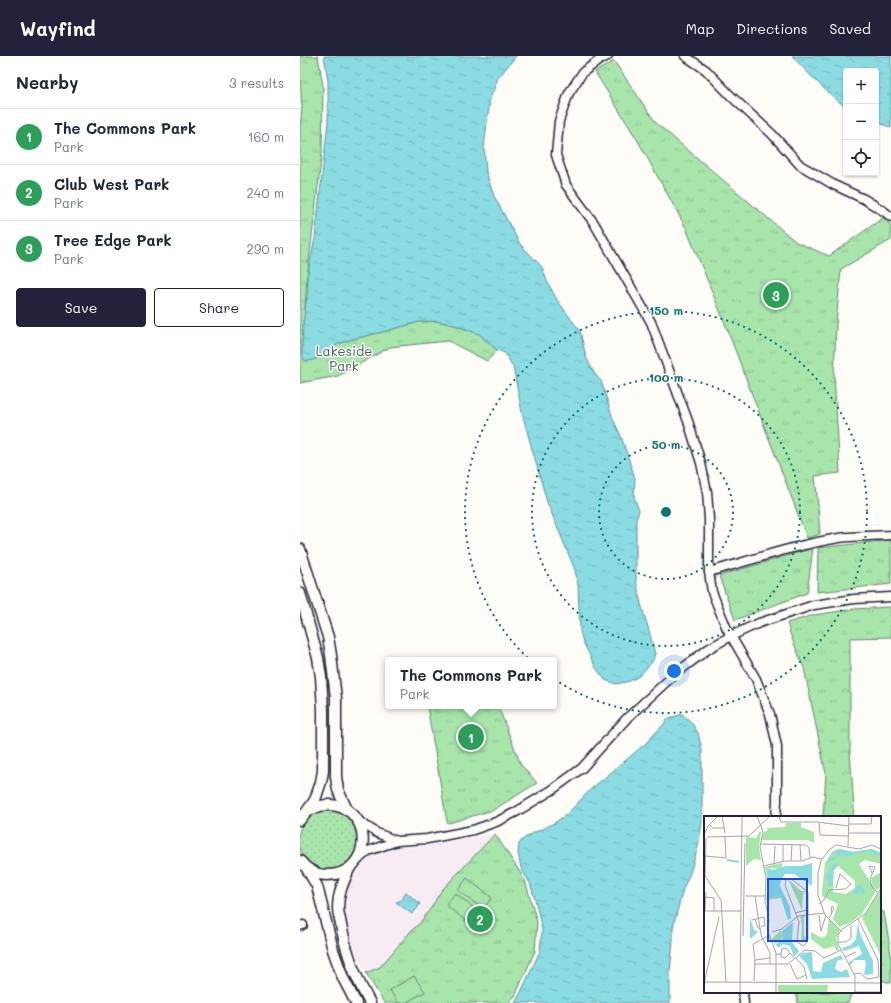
<!DOCTYPE html>
<html lang="en">
<head>
<meta charset="utf-8">
<style>
	body { margin:0; font-family:Mali,sans-serif; background:#f6f6f7; color:#1f2937 }
	.controls { position:absolute; right:12px; top:12px; display:grid; overflow:hidden; border-radius:4px; box-shadow:0 1px 3px #0004 }
	.controls button { width:36px; height:36px; display:grid; place-items:center; padding:0; border:0; border-bottom:1px solid #e0e1e3; background:#fff; color:#1f2937; font:20px sans-serif }
	.you { position:absolute; left:374px; top:615px; width:14px; height:14px; margin:-10px; border:3px solid #fff; border-radius:50%; background:#1a73e8; box-shadow:0 0 0 6px #1a73e833 }
	.badge { display:grid; place-items:center; width:26px; height:26px; border-radius:50%; background:#22223b; color:#fff; font-size:13px; font-weight:700 }
	.pin { position:absolute; translate:-50% -50%; border:2px solid #fff; box-shadow:0 1px 4px #0006 }
	.popup { position:absolute; left:85px; top:601px; width:172px; height:52px; box-sizing:border-box; display:grid; place-content:center; border-radius:4px; background:#fff; filter:drop-shadow(0 1px 3px #0005); font-size:13px; white-space:nowrap; color:#747a83 }
	.popup b { font-size:15px; color:#1f2937 }
	.popup::after { content:''; position:absolute; left:50%; top:100%; margin-left:-8px; border:8px solid transparent; border-top-color:#fff }
	.list { margin:0; padding:0; list-style:none }
	h2 { display:flex; justify-content:space-between; align-items:center; height:52px; margin:0; padding:0 16px; font-size:17px }
	h2 small { font-size:13px; font-weight:400; color:#747a83 }
	.list li { display:grid; grid-template-columns:26px 1fr auto; gap:12px; align-items:center; box-sizing:border-box; height:56px; padding:0 16px; border-top:1px solid #e0e1e3 }
	.list b { display:block; font-size:15px; white-space:nowrap }
	.list p { margin:0; font-size:13px; white-space:nowrap; color:#747a83 }
	.list em { font-size:13px; font-style:normal; color:#747a83 }
	.actions { display:flex; gap:8px; padding:12px 16px }
	.actions a { flex:1; padding:9px 0; border:1px solid #22223b; border-radius:4px; text-align:center; font-size:14px; color:#22223b }
	.actions .main { background:#22223b; color:#fff }
	.icon { flex:none; width:22px; height:22px; fill:none; stroke:currentColor; stroke-width:2; stroke-linecap:round; stroke-linejoin:round }
	.map { position:relative; flex:none; width:591px; height:947px; overflow:hidden }
	header { display:flex; align-items:center; gap:24px; box-sizing:border-box; height:56px; padding:0 20px; background:#22223b; color:#fff }
	header strong { font-size:19px }
	nav { display:flex; gap:22px; margin-inline-start:auto; font-size:14px }
	main { display:flex }
	aside { flex:1; background:#fff }
	.map>svg:first-child { display:block }
	.built { fill:#f7ebf4 }
	.grass { fill:url(#grass-dots); stroke:#658473 }
	.park { fill:url(#park-tufts); stroke:#658473 }
	.garden { fill:#a8e5ab; stroke:#658473 }
	.water { fill:url(#water-ripples); stroke:#60929f }
	.lines { fill:none; stroke-linecap:round; stroke-linejoin:round }
	.minor-casing { stroke:#22223b; stroke-width:11 }
	.tertiary-casing { stroke:#22223b; stroke-width:13 }
	.minor { stroke:#fdfcf7; stroke-width:8 }
	.tertiary { stroke:#fdfcf7; stroke-width:10 }
	.ring { fill:none; stroke:#0f766e; stroke-width:2; stroke-dasharray:2 4 }
	.labels { text-anchor:middle; dominant-baseline:central; stroke-width:3; stroke-linejoin:round; paint-order:stroke }
	.park-label { font-size:13px; fill:#4a5c5d; stroke:#fdfcf7 }
	.inset-river { fill:none; stroke:#8adce2; stroke-width:2 }
	.inset-road { fill:none; stroke:#a5a5ac; stroke-width:1 }
	.view { fill:#1d4ed8; fill-opacity:0.15; stroke:#1d4ed8; stroke-width:2 }
	.inset-edge { fill:none; stroke:#22223b; stroke-width:2 }
	.centre { fill:#0f766e; stroke:#fdfcf7; stroke-width:2 }
	.ring-label { font-size:12px; text-anchor:middle; font-weight:bold; fill:#0f766e; stroke:#fdfcf7; stroke-width:3; stroke-linejoin:round; paint-order:stroke }
</style>
</head>
<body>
<header>
<strong>Wayfind</strong>
<nav><a>Map</a><a>Directions</a><a>Saved</a></nav>
</header>
<main>
<aside>
<h2>Nearby<small>3 results</small></h2>
<ul class="list">
<li><span class="badge" style="background:#2e9e5b">1</span><div><b>The Commons Park</b><p>Park</p></div><em>160 m</em></li>
<li><span class="badge" style="background:#2e9e5b">2</span><div><b>Club West Park</b><p>Park</p></div><em>240 m</em></li>
<li><span class="badge" style="background:#2e9e5b">3</span><div><b>Tree Edge Park</b><p>Park</p></div><em>290 m</em></li>
</ul>
<div class="actions"><a class="main">Save</a><a>Share</a></div>
</aside>
<div class="map">
<svg width="591" height="947" viewBox="0 0 591 947">
	<defs>
		<pattern id="grass-dots" width="8" height="8" patternUnits="userSpaceOnUse"><rect width="8" height="8" fill="#a8e5ab"/><path d="M2 2h.1M6 6h.1" fill="none" stroke="#90c494" stroke-width="1.8" stroke-linecap="round"/></pattern>
		<pattern id="park-tufts" width="24" height="20" patternUnits="userSpaceOnUse"><rect width="24" height="20" fill="#a8e5ab"/><path d="M3 7l-1-3M5 7V3M7 7l1-3M15 17l-1-3M17 17v-4M19 17l1-3" fill="none" stroke="#90c494"/></pattern>
		<pattern id="water-ripples" width="26" height="14" patternUnits="userSpaceOnUse"><rect width="26" height="14" fill="#8adce2"/><path d="M2 4q2-2 4 0t4 0M15 11q2-2 4 0t4 0" fill="none" stroke="#77bcc3"/></pattern>
	</defs>
	<rect width="100%" height="100%" fill="#fdfcf7"/>
	<filter id="ink" filterUnits="userSpaceOnUse"><feTurbulence type="fractalNoise" baseFrequency=".025" numOctaves="2"/><feDisplacementMap in="SourceGraphic" scale="8" xChannelSelector="R" yChannelSelector="G"/><feConvolveMatrix kernelMatrix="1 2 1 2 8 2 1 2 1" color-interpolation-filters="sRGB"/></filter>
	<g filter="url(#ink)">
		<polygon class="built" points="195,778 141,835 131,852 119,868 111,875 80,912 66,917 53,895 42,850 47,823 56,809 70,799 84,794 96,791 115,791"/>
		<circle class="grass" cx="28" cy="784" r="30"/>
		<g class="park">
			<polygon points="0,0 18,0 23,30 22,97 7,221 2,298 18,302 38,288 53,283 82,276 119,266 136,265 155,269 179,278 197,294 187,305 148,285 90,291 38,320 0,327 0,72 2,52 0,23"/>
			<polygon points="314,5 356,67 496,186 529,200 584,161 591,171 591,184 541,213 536,268 534,319 540,417 515,420 517,440 520,478 507,482 424,265 386,172 338,85 295,16"/>
			<polygon points="591,484 591,528 517,536 518,492"/>
			<polygon points="513,492 507,537 435,564 419,520"/>
			<polygon points="591,551 591,581 550,582 550,696 554,752 553,761 523,761 526,718 504,612 491,580 487,567 514,559 554,553"/>
			<polygon points="127,650 198,650 221,709 237,727 193,754 149,767 147,766"/>
			<polygon points="195,778 225,824 237,866 235,895 215,940 208,947 84,947 66,917 80,911 111,875 119,868 131,852 141,835"/>
			<polygon points="580,855 584,856 591,898 591,927 580,924"/>
			<polygon points="496,936 552,936 548,947 498,947"/>
		</g>
		<g class="garden">
			<polygon points="167,822 192,842 183,853 158,834"/>
			<polygon points="155,837 180,857 171,869 146,849"/>
			<polygon points="114,920 125,936 105,947 98,947 90,934"/>
		</g>
		<g class="water">
			<polygon points="24,0 216,0 198,22 190,43 184,91 186,116 194,140 220,188 242,211 247,225 257,244 280,275 286,301 294,317 301,325 313,363 321,380 335,422 334,441 339,455 336,464 336,524 341,548 348,571 355,598 352,606 339,620 330,625 316,628 305,624 296,612 283,586 280,575 278,529 275,514 247,446 223,361 213,311 205,297 197,294 179,278 155,269 136,265 119,266 82,276 53,283 38,288 18,302 10,305 4,304 2,298 3,269 8,233 7,221 15,182 28,66 28,25"/>
			<path d="M 492,0 L 591,0 L 591,72 L 576,65 L 576,15 L 546,15 L 546,51 C 526,36 509,18 492,0 Z"/>
			<polygon points="382,658 391,666 398,677 402,694 402,766 398,791 390,817 383,833 373,871 373,885 370,916 370,947 215,947 221,936 240,895 242,874 236,847 230,827 221,812 218,797 219,788 222,784 229,779 256,766 268,757 292,732 319,710 345,688 364,668 367,663"/>
			<path d="M 106,836 L 120,848 L 115,855 L 113,856 L 112,858 L 96,846 C 100,845 104,844 104,839 Z"/>
		</g>
		<g class="lines">
			<defs>
				<g id="minor">
					<polyline points="308,0 301,3 283,16 269,37 259,65 256,99 266,129 294,167 351,266 388,365 401,407 407,436 409,463 409,516 412,536 427,573 456,623 470,658 477,690 477,745 476,761"/>
					<polyline points="385,0 406,14 432,41 472,78 500,109 534,129 564,143 585,156 591,161"/>
					<path d="M 409,516 C 452,504 495,489 539,482 C 556,480 574,480 591,479"/>
					<polyline points="57,764 77,777 97,785"/>
					<polyline points="59,803 68,795 97,785 127,783 173,774 196,766 216,756 252,734 282,712 328,661 375,618 408,593 431,580 459,567 514,549 554,543 591,541"/>
					<polyline points="0,870 3,869"/>
					<polyline points="443,936 444,947"/>
				</g>
				<g id="tertiary">
					<polyline points="0,493 28,581 31,599 36,642 36,721 38,734 47,754"/>
					<polyline points="0,537 18,602 21,621 23,653 23,715 21,726 15,744 5,758"/>
					<path d="M 0,764 C 6,754 18,749 29,749 C 75,750 74,820 26,819 C 16,819 6,813 0,805"/>
					<polyline points="7,813 17,830 33,894 43,922 56,947"/>
					<path d="M 49,813 C 44,825 38,837 38,851 C 38,857 40,863 41,869 C 46,896 56,923 70,947"/>
				</g>
			</defs>
			<use href="#minor" class="minor-casing"/>
			<use href="#tertiary" class="tertiary-casing"/>
			<use href="#minor" class="minor"/>
			<use href="#tertiary" class="tertiary"/>
		</g>
	</g>
	<g class="ring">
		<circle cx="366" cy="456" r="67"/>
		<circle cx="366" cy="456" r="134"/>
		<circle cx="366" cy="456" r="201"/>
	</g>
	<g class="labels">
		<g class="park-label">
			<text x="44" y="294">Lakeside<tspan x="44" dy="15">Park</tspan></text>
		</g>
	</g>
	<g transform="translate(404 760)">
		<rect width="177" height="177" fill="#fdfcf7"/>
		<path d="M 137,33 L 149,36 L 168,33 L 177,37 L 177,48 L 161,44 L 155,48 L 172,75 L 158,98 L 146,107 L 135,111 L 129,103 L 134,88 L 118,80 L 118,76 L 121,47 L 129,35 ZM 134,50 L 151,65 L 151,72 L 142,78 L 129,76 L 130,54 ZM 177,56 L 177,70 L 173,74 L 169,71 L 167,62 ZM 177,73 L 177,140 L 158,102 Z" fill="#a8e5ab" fill-rule="evenodd"/>
		<path d="M 82,7 L 97,7 L 97,11 L 110,16 L 110,27 L 104,24 L 58,24 L 60,16 L 64,14 L 62,12 L 81,11 Z" fill="#a8e5ab"/>
		<path d="M 55,16 L 57,16 L 55,32 L 57,44 L 50,43 L 42,50 L 42,21 L 52,22 Z" fill="#a8e5ab"/>
		<path d="M 78,47 L 78,53 L 64,52 L 65,65 L 64,83 L 73,80 L 77,82 L 62,84 L 64,66 L 61,51 ZM 84,63 L 97,75 L 103,75 L 99,77 L 98,94 ZM 103,99 L 100,101 L 100,119 L 103,124 L 97,126 L 98,110 L 96,100 ZM 125,102 L 136,114 L 132,122 L 135,134 L 133,135 L 130,130 L 120,133 L 107,123 L 107,116 L 118,122 L 123,119 ZM 77,114 L 79,122 L 71,128 L 68,123 Z" fill="#a8e5ab"/>
		<path d="M 74,169 L 124,169 L 123,177 L 74,177 Z" fill="#a8e5ab"/>
		<path d="M 134,33 L 149,36 L 167,33 L 177,37 L 177,40 L 163,35 L 142,41 L 137,38 L 132,43 L 122,47 L 126,41 L 133,41 L 131,35 ZM 108,47 L 108,70 L 90,58 L 81,58 L 77,64 L 76,70 L 86,91 L 87,102 L 84,104 L 77,82 L 73,80 L 64,83 L 64,52 L 69,54 L 82,50 L 97,50 ZM 130,47 L 134,49 L 129,55 L 128,70 L 125,71 L 122,60 ZM 157,68 L 162,77 L 155,75 L 155,78 L 149,78 L 152,70 ZM 46,101 L 50,114 L 54,116 L 46,123 ZM 89,106 L 88,126 L 95,135 L 90,141 L 86,130 L 79,128 L 74,132 L 72,128 L 79,123 L 78,115 ZM 154,106 L 156,118 L 169,145 L 169,158 L 160,159 L 162,148 L 161,144 L 150,144 L 146,150 L 145,146 L 158,138 L 155,130 L 140,135 L 138,132 L 147,129 L 152,123 ZM 108,136 L 109,155 L 117,156 L 119,147 L 137,139 L 139,143 L 133,145 L 131,153 L 137,156 L 143,153 L 146,161 L 108,163 L 103,148 L 95,140 L 99,137 Z" fill="#8adce2"/>
		<path class="inset-river" d="M 23,44 L 35,46"/>
		<path class="inset-road" d="M 18,0 L 21,17M 53,0 L 59,16 L 56,31 L 62,62 L 61,85 L 65,104 L 64,113M 75,0 L 77,6 L 113,6 L 145,10M 115,7 L 116,19 L 145,20M 5,8 L 9,12 L 21,12M 145,8 L 167,8 L 168,0M 145,17 L 177,17M 0,19 L 4,10 L 14,0M 3,21 L 45,20 L 66,0M 2,22 L 1,60 L 17,84 L 22,166M 56,28 L 102,29 L 105,32 L 106,42M 79,28 L 79,45M 96,28 L 97,45M 144,30 L 145,0M 1,40 L 22,42 L 21,21M 87,45 L 88,28M 70,49 L 71,30M 60,50 L 81,45 L 98,45 L 109,41 L 118,43M 168,57 L 165,50 L 171,51 L 166,63 L 168,71 L 173,76M 86,62 L 104,76 L 104,124 L 100,130 L 93,126 L 95,106 L 81,69 L 82,64 ZM 41,80 L 61,80M 51,80 L 57,119 L 66,137 L 66,148M 1,81 L 10,82 L 10,95M 115,88 L 120,84 L 125,74 L 141,73 L 147,68 L 136,58 L 132,72M 0,95 L 37,95M 1,95 L 2,76M 91,97 L 103,94M 115,99 L 117,115 L 122,99M 125,102 L 130,93 L 128,90 L 127,97M 51,103 L 54,112 L 57,113M 48,104 L 60,101 L 61,110 L 57,110M 64,116 L 72,137 L 72,177M 68,116 L 78,113 L 94,100 L 120,97M 138,116 L 121,99 L 114,79 L 114,57 L 117,45 L 125,34 L 132,29 L 155,33 L 168,29 L 177,33M 39,120 L 41,27M 134,126 L 142,126 L 147,122 L 147,109M 72,138 L 77,138 L 78,133 L 82,132 L 91,143M 77,138 L 77,141 L 81,142 L 86,137M 141,141 L 152,136M 92,142 L 100,151 L 103,163M 51,145 L 49,128 L 64,120M 51,148 L 84,148 L 101,134 L 111,135 L 120,142 L 137,134M 86,148 L 93,163 L 102,159M 150,158 L 156,157 L 163,163 L 175,161 L 174,144 L 154,103M 50,165 L 51,144 L 66,142M 0,166 L 177,167M 151,176 L 177,176M 0,177 L 1,163 L 15,101M 36,177 L 38,0M 151,177 L 151,160 L 134,128 L 134,120 L 137,114 L 161,98 L 177,72"/>
		<path class="view" d="M 64,63 L 103,63 L 103,125 L 64,125 Z"/>
		<rect width="177" height="177" class="inset-edge"/>
	</g>
	<circle cx="366" cy="456" r="6" class="centre"/>
	<g class="ring-label">
		<text x="366" y="259">150 m</text>
		<text x="366" y="326">100 m</text>
		<text x="366" y="393">50 m</text>
	</g>
</svg>
<div class="controls">
<button>+</button>
<button>−</button>
<button><svg class="icon" aria-label="locate" viewBox="0 0 24 24"><circle cx="12" cy="12" r="6"/><path d="M12 2v4M12 18v4M2 12h4M18 12h4"/></svg></button>
</div>
<div class="you"></div>
<div class="pin badge" style="left:171px;top:681px;background:#2e9e5b">1</div>
<div class="popup"><b>The Commons Park</b>Park</div>
<div class="pin badge" style="left:180px;top:863px;background:#2e9e5b">2</div>
<div class="pin badge" style="left:476px;top:239px;background:#2e9e5b">3</div>
</div>
</main>
</body>
</html>
